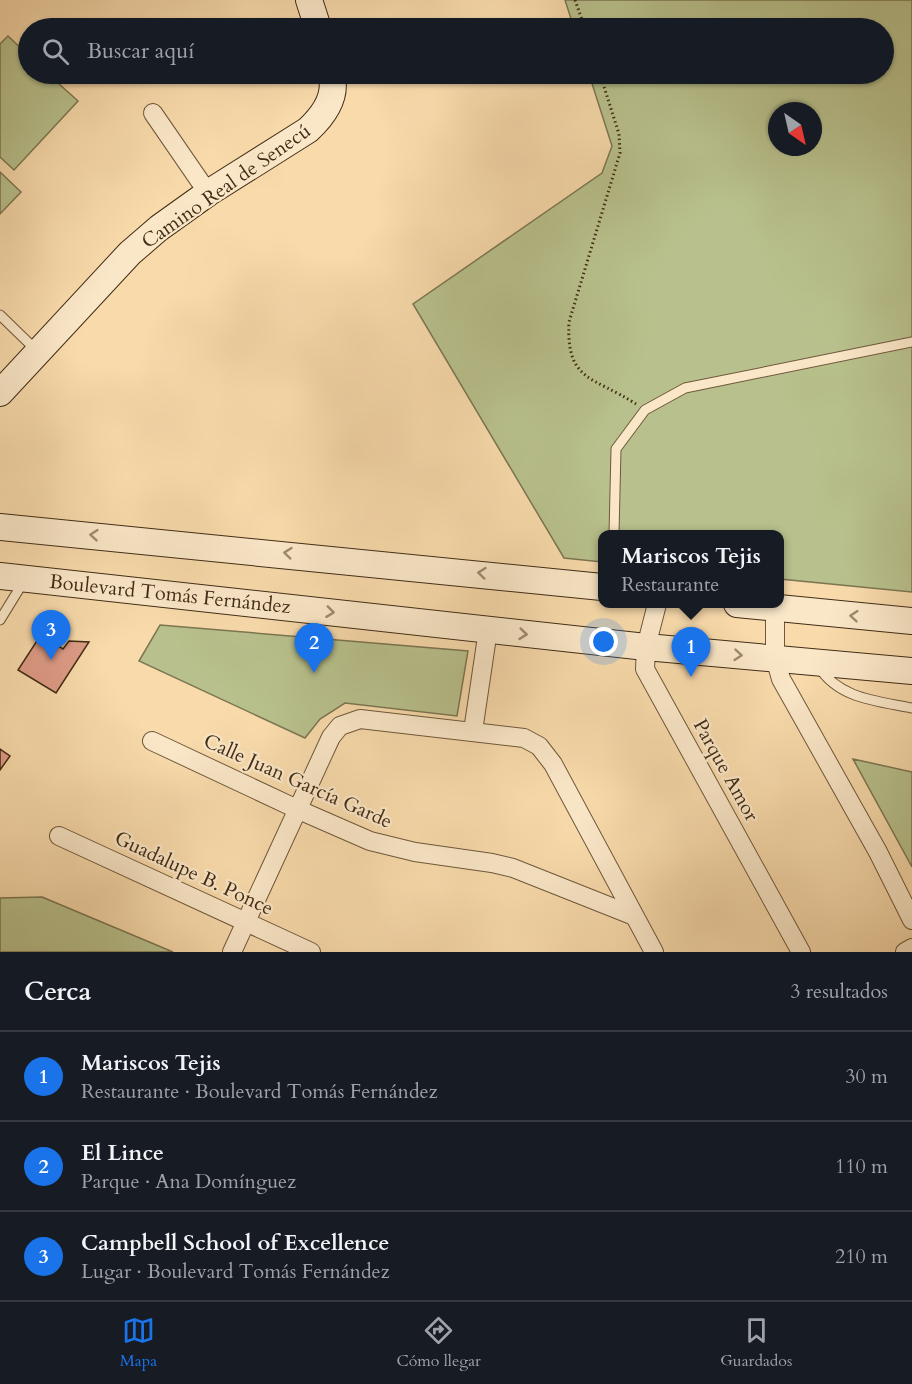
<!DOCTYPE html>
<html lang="es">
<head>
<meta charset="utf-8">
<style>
	body { margin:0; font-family:Cardo,serif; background:#242831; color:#f1f3f6 }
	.compass { position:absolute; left:768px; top:102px; width:54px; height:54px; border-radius:50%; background:#171b24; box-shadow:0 2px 4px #0004; rotate:146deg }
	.you { position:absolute; left:604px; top:642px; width:21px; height:21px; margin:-15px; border:4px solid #fff; border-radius:50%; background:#1a73e8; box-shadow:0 0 0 9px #1a73e833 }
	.badge { display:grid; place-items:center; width:39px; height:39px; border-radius:50%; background:#1a73e8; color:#fff; font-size:20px; font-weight:700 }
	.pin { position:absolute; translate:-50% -50px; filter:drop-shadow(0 2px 3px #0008) }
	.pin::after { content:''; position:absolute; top:32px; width:21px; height:18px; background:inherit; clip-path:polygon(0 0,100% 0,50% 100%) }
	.popup { position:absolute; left:598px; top:530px; width:186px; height:78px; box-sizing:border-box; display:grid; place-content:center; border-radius:12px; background:#171b24; filter:drop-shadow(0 2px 4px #0005); font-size:20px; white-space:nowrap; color:#9ea1a6 }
	.popup b { font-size:22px; color:#f1f3f6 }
	.popup::after { content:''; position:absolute; left:50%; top:100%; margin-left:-12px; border:12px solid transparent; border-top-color:#171b24 }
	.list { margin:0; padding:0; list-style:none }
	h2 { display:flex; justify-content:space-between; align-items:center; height:78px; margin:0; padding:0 24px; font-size:26px }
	h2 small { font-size:20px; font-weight:400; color:#9ea1a6 }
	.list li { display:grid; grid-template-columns:39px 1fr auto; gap:18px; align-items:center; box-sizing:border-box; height:90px; padding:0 24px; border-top:2px solid #363941 }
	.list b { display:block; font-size:22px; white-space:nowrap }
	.list p { margin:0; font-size:20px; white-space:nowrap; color:#9ea1a6 }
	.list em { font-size:20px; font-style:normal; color:#9ea1a6 }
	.icon { flex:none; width:33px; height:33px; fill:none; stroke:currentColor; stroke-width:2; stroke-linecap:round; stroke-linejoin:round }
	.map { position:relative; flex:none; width:912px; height:952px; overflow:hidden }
	.search { position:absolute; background:#171b24; box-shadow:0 2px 4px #0004; left:18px; right:18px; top:18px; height:66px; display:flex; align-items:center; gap:15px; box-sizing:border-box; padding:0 21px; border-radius:33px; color:#9ea1a6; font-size:22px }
	.sheet { height:348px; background:#171b24 }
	nav { display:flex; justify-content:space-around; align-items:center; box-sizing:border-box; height:84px; border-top:2px solid #363941; background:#171b24; font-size:16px; color:#9ea1a6 }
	nav a { display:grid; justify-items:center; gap:3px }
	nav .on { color:#1a73e8 }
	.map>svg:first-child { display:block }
	.green { fill:#b8c18d; stroke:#7c7652; stroke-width:1.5; fill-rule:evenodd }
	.building { fill:#de9c87; stroke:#412c16; stroke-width:1.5 }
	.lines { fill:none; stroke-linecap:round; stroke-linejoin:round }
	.lane-casing { stroke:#6f583b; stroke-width:11 }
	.street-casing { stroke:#6f583b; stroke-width:20 }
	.secondary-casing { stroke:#412c16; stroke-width:28 }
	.path { stroke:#412c16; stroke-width:3; stroke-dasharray:1.5 3; stroke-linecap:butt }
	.lane { stroke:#fae7c8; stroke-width:9 }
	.street { stroke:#fae7c8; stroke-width:18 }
	.secondary { stroke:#fae7c8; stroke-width:26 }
	.oneway { stroke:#9e8a6f }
	.labels { text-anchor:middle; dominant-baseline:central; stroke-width:4.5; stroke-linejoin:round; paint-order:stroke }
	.street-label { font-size:20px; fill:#412c16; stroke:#fae7c8 }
</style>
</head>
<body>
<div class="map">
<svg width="912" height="952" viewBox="0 0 912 952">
	<rect width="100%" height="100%" fill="#f8daab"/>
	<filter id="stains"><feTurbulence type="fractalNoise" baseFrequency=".00333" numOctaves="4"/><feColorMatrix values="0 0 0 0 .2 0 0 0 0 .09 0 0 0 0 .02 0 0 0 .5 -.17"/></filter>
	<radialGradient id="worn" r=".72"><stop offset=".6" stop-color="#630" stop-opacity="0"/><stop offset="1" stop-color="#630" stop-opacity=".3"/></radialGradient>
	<g class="green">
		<path d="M 565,0 L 912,0 L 912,592 L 780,579 L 780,534 L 602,534 L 602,562 L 564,558 L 413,304 L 602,173 L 612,146 L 589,74 L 884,74 L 884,28 L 574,28 ZM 777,111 L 813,111 L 813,147 L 777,147 Z"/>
		<polygon points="8,36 28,55 28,74 48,74 78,101 14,170 0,157 0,44"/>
		<polygon points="0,172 21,192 0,214"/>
		<polygon points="160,625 468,651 457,716 345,703 320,719 305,738 139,661"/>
		<polygon points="853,759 912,772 912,867"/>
		<polygon points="42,897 173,952 0,952 0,898"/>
	</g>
	<g class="building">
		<polygon points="52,616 49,627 55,633 49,640 63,649 69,641 89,642 56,693 18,670 46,627 48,617"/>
		<polygon points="0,749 10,756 0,770"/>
	</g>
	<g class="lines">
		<defs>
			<g id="lane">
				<polyline points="0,315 36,350"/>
				<polyline points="614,534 616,449 645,410 685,388 912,342"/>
				<polyline points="0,620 24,581"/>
				<path d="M 819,667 C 839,699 878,701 912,708"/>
			</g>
			<g id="street">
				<polyline points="153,113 208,193"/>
				<polyline points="657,604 646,647 645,669 801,952"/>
				<polyline points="775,609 775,658 781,679 878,852 912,920"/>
				<polyline points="473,731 488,630"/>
				<polyline points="152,741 299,810 370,841 415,852 492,863 513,868 634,916"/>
				<polyline points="59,836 311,952"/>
				<polyline points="232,952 331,737 340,726 360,719 524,738 539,746 553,764 654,952"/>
				<polyline points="905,952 912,948"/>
			</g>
			<g id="secondary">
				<polyline points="309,0 318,28"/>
				<path d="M 0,393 L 130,253 L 159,228 L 208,193 L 308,130 C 323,116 338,96 331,74"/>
				<polyline points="0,527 602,587"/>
				<polyline points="0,576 646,647 912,671"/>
				<polyline points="737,604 912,621"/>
			</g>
		</defs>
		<use href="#lane" class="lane-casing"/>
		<use href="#street" class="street-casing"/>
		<use href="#secondary" class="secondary-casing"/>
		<g class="path">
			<polyline points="575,0 585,28"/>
			<path d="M 600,74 L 619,134 L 620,153 L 569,322 C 566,382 593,376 636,404"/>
		</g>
		<use href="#lane" class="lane"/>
		<use href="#street" class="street"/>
		<use href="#secondary" class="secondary"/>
	</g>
	<defs><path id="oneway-chevron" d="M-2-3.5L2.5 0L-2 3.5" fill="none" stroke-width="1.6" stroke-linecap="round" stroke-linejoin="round" transform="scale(1.5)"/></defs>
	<g class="oneway">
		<use href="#oneway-chevron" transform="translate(94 535) rotate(-175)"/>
		<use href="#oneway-chevron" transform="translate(288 553) rotate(-174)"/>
		<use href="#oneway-chevron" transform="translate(482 573) rotate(-174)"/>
		<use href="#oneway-chevron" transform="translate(330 612) rotate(7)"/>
		<use href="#oneway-chevron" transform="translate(854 616) rotate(-175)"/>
		<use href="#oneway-chevron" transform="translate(523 634) rotate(6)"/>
		<use href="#oneway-chevron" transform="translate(738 655) rotate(5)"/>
	</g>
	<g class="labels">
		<g class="street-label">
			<text transform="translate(226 186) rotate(-35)">Camino Real de Senecú</text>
			<text transform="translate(170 594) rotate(6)">Boulevard Tomás Fernández</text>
			<text transform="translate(726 770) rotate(61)">Parque Amor</text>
			<text transform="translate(298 781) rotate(24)">Calle Juan García Garde</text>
			<text transform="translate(194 873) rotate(25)">Guadalupe B. Ponce</text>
		</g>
	</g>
	<rect width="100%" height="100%" filter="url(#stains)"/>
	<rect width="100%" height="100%" fill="url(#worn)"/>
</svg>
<svg class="compass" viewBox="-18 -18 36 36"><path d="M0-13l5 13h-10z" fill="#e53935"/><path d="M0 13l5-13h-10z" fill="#9ea1a6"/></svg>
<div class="you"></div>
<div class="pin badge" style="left:691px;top:677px">1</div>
<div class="popup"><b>Mariscos Tejis</b>Restaurante</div>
<div class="pin badge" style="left:314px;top:673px">2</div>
<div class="pin badge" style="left:51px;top:660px">3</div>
<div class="search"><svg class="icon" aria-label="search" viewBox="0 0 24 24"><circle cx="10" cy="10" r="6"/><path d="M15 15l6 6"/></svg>Buscar aquí</div>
</div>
<section class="sheet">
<h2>Cerca<small>3 resultados</small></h2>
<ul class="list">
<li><span class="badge">1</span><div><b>Mariscos Tejis</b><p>Restaurante · Boulevard Tomás Fernández</p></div><em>30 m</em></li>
<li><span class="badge">2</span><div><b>El Lince</b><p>Parque · Ana Domínguez</p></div><em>110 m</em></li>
<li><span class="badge">3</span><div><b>Campbell School of Excellence</b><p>Lugar · Boulevard Tomás Fernández</p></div><em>210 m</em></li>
</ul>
</section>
<nav>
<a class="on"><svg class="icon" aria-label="map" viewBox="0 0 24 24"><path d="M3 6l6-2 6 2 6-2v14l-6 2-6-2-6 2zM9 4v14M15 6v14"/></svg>Mapa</a>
<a><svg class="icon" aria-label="directions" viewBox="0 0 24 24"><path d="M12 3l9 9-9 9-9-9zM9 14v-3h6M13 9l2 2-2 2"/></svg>Cómo llegar</a>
<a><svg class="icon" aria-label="saved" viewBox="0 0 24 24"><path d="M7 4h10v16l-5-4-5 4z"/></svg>Guardados</a>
</nav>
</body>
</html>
